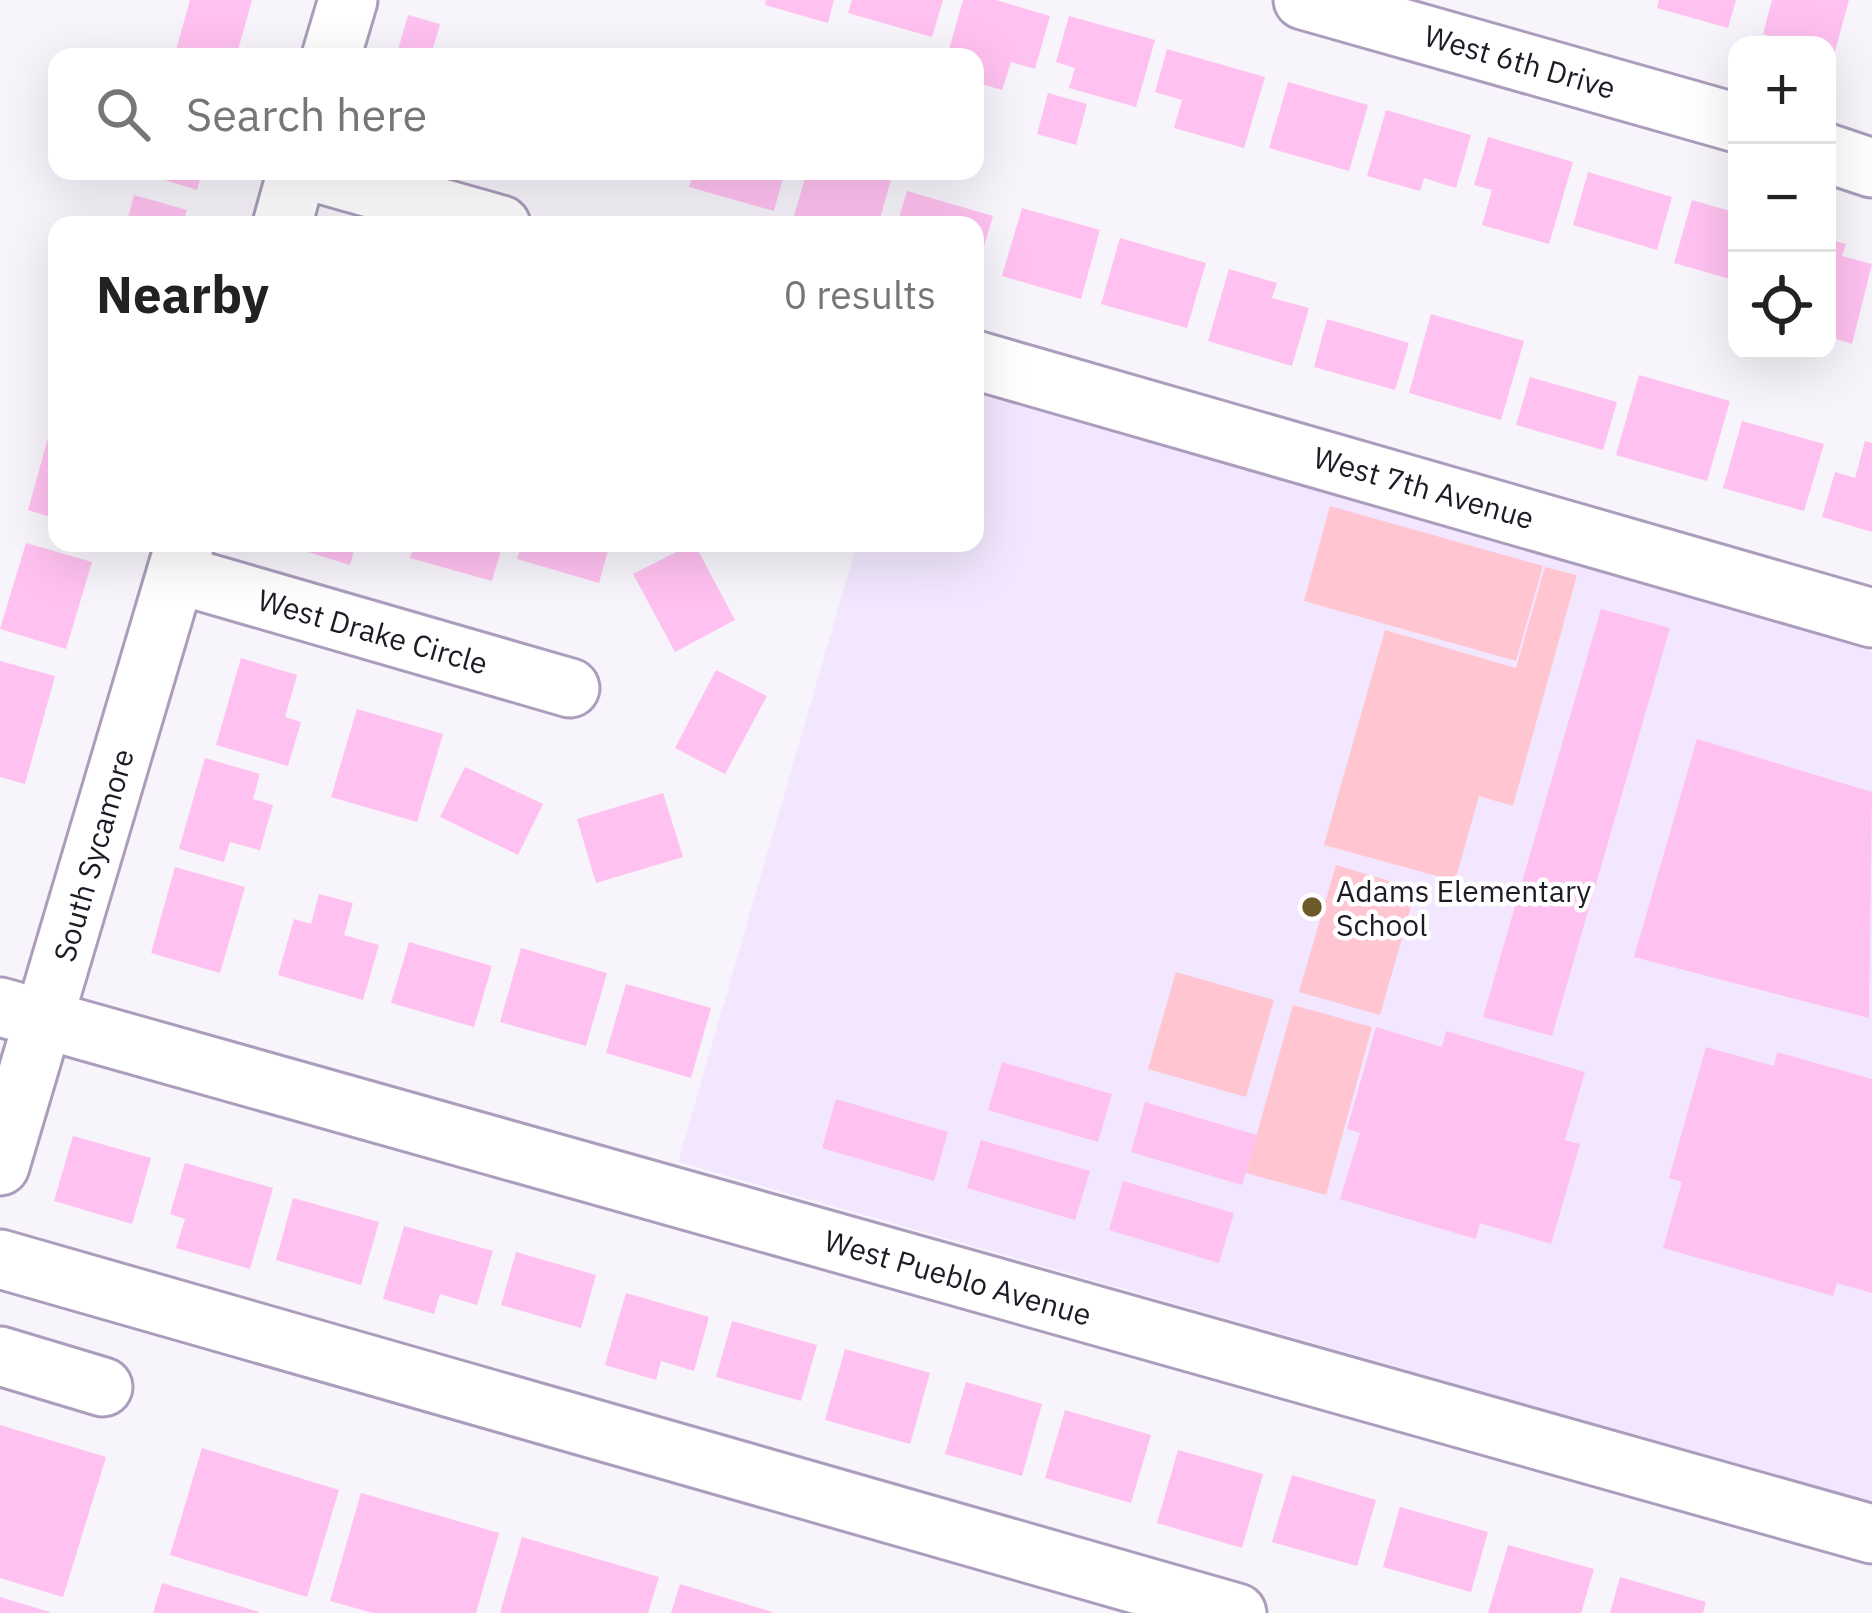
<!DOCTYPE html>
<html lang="en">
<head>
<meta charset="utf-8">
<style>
	body { margin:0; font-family:"IBM Plex Sans",sans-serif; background:#f2f2f2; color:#222 }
	.controls { position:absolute; right:36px; top:36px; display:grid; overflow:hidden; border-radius:24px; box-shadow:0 12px 48px #0002 }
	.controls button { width:108px; height:108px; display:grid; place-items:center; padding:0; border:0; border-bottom:3px solid #e0e0e0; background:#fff; color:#222; font:60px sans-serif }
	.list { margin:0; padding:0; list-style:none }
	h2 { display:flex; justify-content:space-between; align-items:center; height:156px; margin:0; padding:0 48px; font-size:51px }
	h2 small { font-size:39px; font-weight:400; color:#767676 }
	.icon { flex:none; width:66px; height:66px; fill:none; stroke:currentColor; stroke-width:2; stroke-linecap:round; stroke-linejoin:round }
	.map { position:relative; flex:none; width:1872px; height:1613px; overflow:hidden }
	.search { position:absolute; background:#fff; box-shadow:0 12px 48px #0002; left:48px; top:48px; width:936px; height:132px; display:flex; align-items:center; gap:30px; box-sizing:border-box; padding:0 42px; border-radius:24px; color:#767676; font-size:45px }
	.panel { position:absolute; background:#fff; box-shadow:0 12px 48px #0002; left:48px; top:216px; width:936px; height:336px; border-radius:24px }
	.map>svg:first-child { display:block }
	.built { fill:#f2e7fe }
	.green { fill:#ffc5d1 }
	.building { fill:#ffc1f0 }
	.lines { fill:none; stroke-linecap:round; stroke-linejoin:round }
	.minor-casing { stroke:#ab9dbb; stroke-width:63 }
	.minor { stroke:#fff; stroke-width:57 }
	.poi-dot { fill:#6d5c2a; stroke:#fff; stroke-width:4.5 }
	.labels { text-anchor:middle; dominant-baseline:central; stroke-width:9; stroke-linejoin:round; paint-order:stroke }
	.street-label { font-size:30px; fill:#1f1a25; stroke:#fff }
	.poi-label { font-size:30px; fill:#1f1a25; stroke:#fff; text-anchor:start }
</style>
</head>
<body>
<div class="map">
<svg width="1872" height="1613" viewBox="0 0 1872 1613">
	<rect width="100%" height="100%" fill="#f7f4fb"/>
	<polygon class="built" points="975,384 1758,608 1872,652 1872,1502 678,1162 857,543 975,543"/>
	<g class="green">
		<polygon points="1330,506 1543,566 1516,661 1304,601"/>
		<polygon points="1545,567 1577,575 1513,806 1479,796 1455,881 1324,845 1385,630 1516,668"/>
		<polygon points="1336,865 1416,889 1380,1015 1299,992"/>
		<polygon points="1176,972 1274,1000 1246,1097 1148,1069"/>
		<polygon points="1293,1005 1372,1027 1326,1195 1246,1173"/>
	</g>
	<g class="building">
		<polygon points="190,0 252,0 236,57 174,57"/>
		<polygon points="766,0 834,0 828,23 765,5"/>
		<polygon points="852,0 943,0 932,37 848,13"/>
		<polygon points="963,0 996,0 1050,16 1035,69 1011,62 1002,90 975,82 975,57 947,57"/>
		<polygon points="1659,0 1736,0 1728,28 1657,8"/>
		<polygon points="1772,0 1849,0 1834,55 1827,53 1827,45 1800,45 1763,34"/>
		<polygon points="408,15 440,24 433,48 459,57 396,57"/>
		<polygon points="1069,16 1155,40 1136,107 1069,88 1075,68 1056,62"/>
		<polygon points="1167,49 1265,77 1244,148 1174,128 1182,100 1155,92"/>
		<polygon points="1288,82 1368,105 1349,171 1269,148"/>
		<polygon points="1048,93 1087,104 1076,145 1037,134"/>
		<polygon points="1386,110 1471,135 1456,188 1424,178 1420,191 1367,176"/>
		<polygon points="1488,137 1573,162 1549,244 1482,225 1492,190 1474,185"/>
		<polygon points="135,171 202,171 197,190"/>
		<polygon points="694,171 785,171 774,211 689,187"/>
		<polygon points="807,171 893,173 878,225 827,225 794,216"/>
		<polygon points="1588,172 1672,197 1657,250 1573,225"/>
		<polygon points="907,191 993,216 976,274 975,225 897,225"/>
		<polygon points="134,195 187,210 182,225 126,225"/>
		<polygon points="1692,200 1737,213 1737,281 1674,263"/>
		<polygon points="1022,208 1100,230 1081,299 1002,276"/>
		<polygon points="1120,238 1206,263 1187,328 1101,304"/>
		<polygon points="1827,239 1846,244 1842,256 1872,264 1852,344 1827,336"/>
		<polygon points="1229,269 1277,283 1272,298 1309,308 1292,366 1208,341"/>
		<polygon points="1431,314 1524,341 1501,420 1409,393"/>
		<polygon points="1327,319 1409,343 1395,390 1314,367"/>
		<polygon points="1639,375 1730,401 1707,481 1616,455"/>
		<polygon points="1530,377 1617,402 1603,450 1516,425"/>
		<polygon points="1742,421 1824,444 1804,511 1723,488"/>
		<polygon points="52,424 57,425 57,519 28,510"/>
		<polygon points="1865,441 1872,443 1872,532 1822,517 1835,472 1855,478"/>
		<polygon points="26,543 92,562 66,649 0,629"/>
		<polygon points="279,543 356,543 350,565"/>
		<polygon points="415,543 503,543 492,581 410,558"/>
		<polygon points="522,543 610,543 599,583 517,559"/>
		<polygon points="694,543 735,620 675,652 633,574"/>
		<polygon points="1601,609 1670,628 1552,1036 1483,1017"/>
		<polygon points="241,658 297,675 285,717 301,722 288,766 216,745"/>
		<polygon points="0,661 55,676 25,784 0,777"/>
		<polygon points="716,670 767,696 725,774 675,748"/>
		<polygon points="357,709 443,734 417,822 331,797"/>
		<polygon points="1697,739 1872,792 1869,1018 1634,957"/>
		<polygon points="205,758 260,774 253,799 273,805 260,850 230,842 224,862 179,849"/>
		<polygon points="465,767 543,804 518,855 440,817"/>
		<polygon points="663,793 683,857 596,883 577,819"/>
		<polygon points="175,867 245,887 220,973 151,953"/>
		<polygon points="319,894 353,903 344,935 379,945 363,1000 278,975 294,919 311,924"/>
		<polygon points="409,942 492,966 474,1027 391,1003"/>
		<polygon points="521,948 607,973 586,1046 500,1022"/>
		<polygon points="626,984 711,1008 691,1078 606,1053"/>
		<polygon points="1376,1027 1442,1047 1446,1031 1585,1072 1565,1140 1580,1144 1551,1244 1480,1223 1476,1239 1340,1199 1360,1133 1347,1129"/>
		<polygon points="1706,1047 1774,1066 1777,1052 1872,1079 1872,1293 1837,1283 1833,1296 1663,1248 1682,1182 1669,1178"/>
		<polygon points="1002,1062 1112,1094 1098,1142 988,1110"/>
		<polygon points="836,1099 948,1132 934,1181 822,1148"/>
		<polygon points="1145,1102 1257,1135 1242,1185 1131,1152"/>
		<polygon points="73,1136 151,1158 132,1224 54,1201"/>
		<polygon points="981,1140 1090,1171 1075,1220 967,1188"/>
		<polygon points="185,1163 273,1188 250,1269 176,1248 185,1219 170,1214"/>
		<polygon points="1123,1181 1234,1213 1219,1263 1109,1230"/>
		<polygon points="293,1198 379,1222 361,1285 276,1260"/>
		<polygon points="404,1226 493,1251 477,1305 440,1294 434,1314 383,1299"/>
		<polygon points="516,1252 596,1275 581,1328 501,1305"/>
		<polygon points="626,1293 709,1317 694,1371 661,1361 656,1380 605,1365"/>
		<polygon points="732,1321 817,1345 801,1401 716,1377"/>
		<polygon points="845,1349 930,1373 910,1444 825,1420"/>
		<polygon points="966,1382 1042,1404 1022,1476 945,1454"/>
		<polygon points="1065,1410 1151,1435 1131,1503 1045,1478"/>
		<polygon points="0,1425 106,1457 63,1597 0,1578"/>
		<polygon points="202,1448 339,1490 307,1597 170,1555"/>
		<polygon points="1178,1450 1263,1474 1242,1548 1157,1523"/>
		<polygon points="1292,1475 1376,1500 1357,1566 1272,1542"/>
		<polygon points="361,1493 499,1533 476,1613 373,1613 330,1601"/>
		<polygon points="1400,1507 1488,1532 1471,1592 1383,1567"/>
		<polygon points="522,1537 659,1577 648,1613 500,1613"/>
		<polygon points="1508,1545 1594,1569 1581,1613 1488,1613"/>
		<polygon points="1620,1577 1706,1602 1703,1613 1610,1613"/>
		<polygon points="162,1583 259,1612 259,1613 153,1613"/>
		<polygon points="680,1584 772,1612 772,1613 671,1613"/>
		<polygon points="0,1597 50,1612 49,1613 0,1613"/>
	</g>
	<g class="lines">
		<defs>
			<g id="minor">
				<polyline points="1303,0 1737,123"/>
				<polyline points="331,57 348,0"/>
				<polyline points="1827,153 1872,168"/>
				<polyline points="310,171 501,225"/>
				<polyline points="282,225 297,171"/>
				<polyline points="975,360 1872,618"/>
				<polyline points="176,574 570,688"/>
				<polyline points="0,1007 1872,1534"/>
				<polyline points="0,1166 185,543"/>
				<polyline points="0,1259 1237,1613"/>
				<polyline points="0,1356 103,1387"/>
			</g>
		</defs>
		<use href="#minor" class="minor-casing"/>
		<use href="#minor" class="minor"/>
	</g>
	<circle class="poi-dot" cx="1312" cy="907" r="12"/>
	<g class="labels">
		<g class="street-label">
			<text transform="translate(1520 61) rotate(16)">West 6th Drive</text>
			<text transform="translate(1424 487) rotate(16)">West 7th Avenue</text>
			<text transform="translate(373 631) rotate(16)">West Drake Circle</text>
			<text transform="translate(93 855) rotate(-74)">South Sycamore</text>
			<text transform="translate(958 1277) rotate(16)">West Pueblo Avenue</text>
		</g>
		<g class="poi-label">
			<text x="1336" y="890">Adams Elementary<tspan x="1336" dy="34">School</tspan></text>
		</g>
	</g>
</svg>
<div class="controls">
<button>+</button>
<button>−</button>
<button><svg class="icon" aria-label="locate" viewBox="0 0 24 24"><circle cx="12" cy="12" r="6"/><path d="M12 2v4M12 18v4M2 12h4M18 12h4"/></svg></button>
</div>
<div class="search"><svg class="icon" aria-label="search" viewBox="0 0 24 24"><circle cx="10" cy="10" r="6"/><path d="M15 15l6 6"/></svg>Search here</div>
<section class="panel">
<h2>Nearby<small>0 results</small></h2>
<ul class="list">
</ul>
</section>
</div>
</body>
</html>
